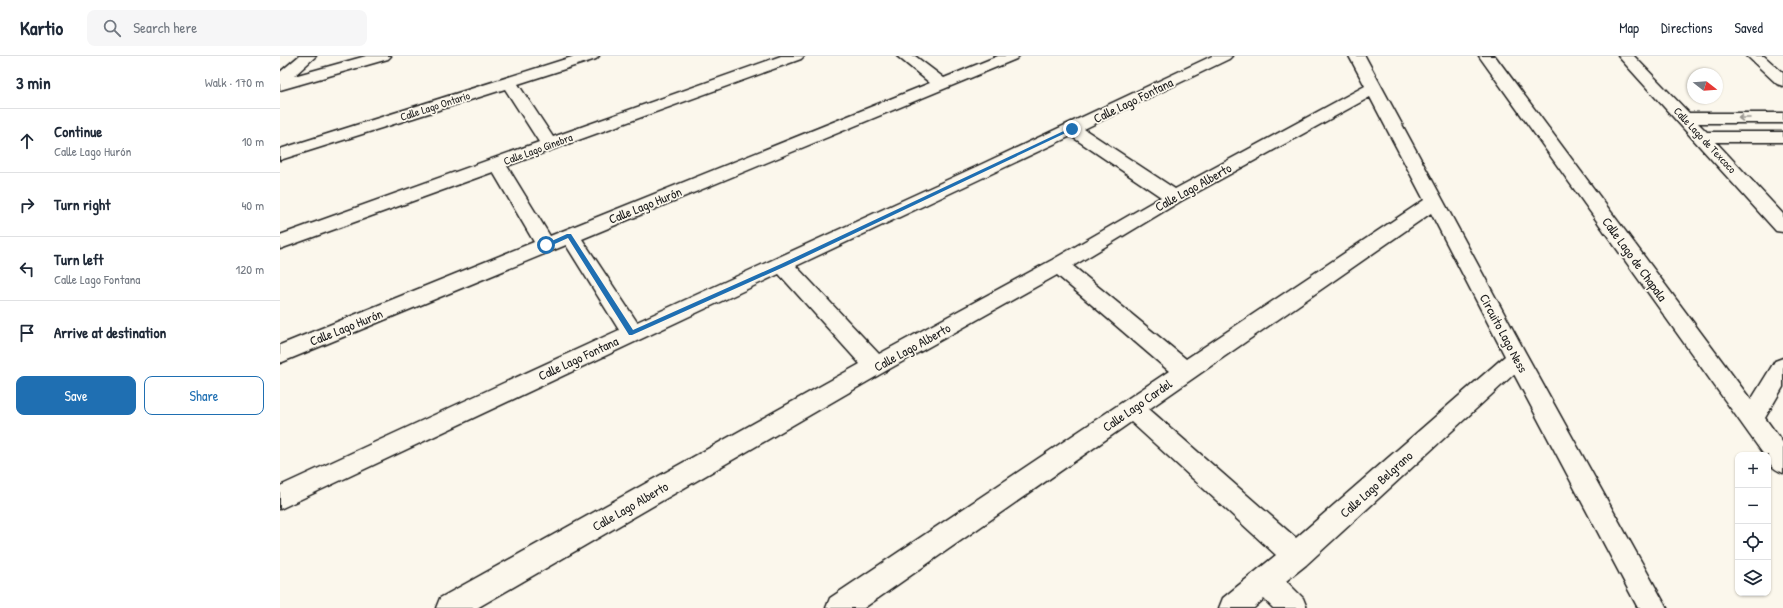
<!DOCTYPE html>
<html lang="en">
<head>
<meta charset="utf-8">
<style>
	body { margin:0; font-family:"Patrick Hand",sans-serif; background:#f6f6f7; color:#1f2937 }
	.controls { position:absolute; right:12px; bottom:12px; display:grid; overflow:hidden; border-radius:8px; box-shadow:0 1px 3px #0004 }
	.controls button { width:36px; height:36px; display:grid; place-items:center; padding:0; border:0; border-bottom:1px solid #e0e1e3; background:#fff; color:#1f2937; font:20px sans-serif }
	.compass { position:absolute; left:1407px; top:12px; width:36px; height:36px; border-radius:50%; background:#fff; box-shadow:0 1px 3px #0004; rotate:107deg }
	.stop { position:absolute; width:12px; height:12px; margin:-9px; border:3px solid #1f6fb2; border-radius:50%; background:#fff }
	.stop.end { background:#1f6fb2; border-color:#fff; box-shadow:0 1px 4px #0008 }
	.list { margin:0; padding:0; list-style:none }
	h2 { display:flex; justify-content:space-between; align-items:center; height:52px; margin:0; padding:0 16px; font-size:17px }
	h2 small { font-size:13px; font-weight:400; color:#747a83 }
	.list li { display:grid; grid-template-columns:26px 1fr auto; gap:12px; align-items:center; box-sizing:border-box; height:64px; padding:0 16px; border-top:1px solid #e0e1e3 }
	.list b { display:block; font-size:15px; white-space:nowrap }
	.list p { margin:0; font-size:13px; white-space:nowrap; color:#747a83 }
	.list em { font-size:13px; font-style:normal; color:#747a83 }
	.actions { display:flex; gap:8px; padding:12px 16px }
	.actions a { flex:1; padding:9px 0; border:1px solid #1f6fb2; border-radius:8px; text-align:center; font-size:14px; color:#1f6fb2 }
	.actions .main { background:#1f6fb2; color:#fff }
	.icon { flex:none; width:22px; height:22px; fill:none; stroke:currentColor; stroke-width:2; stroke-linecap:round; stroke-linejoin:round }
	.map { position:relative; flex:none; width:1503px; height:552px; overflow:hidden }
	header { display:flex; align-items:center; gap:24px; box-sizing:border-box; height:56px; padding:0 20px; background:#fff; border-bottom:1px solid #e0e1e3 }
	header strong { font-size:19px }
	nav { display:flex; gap:22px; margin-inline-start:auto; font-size:14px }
	.search { width:280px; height:36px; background:#f6f6f7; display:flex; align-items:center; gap:10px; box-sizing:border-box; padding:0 14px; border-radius:8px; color:#747a83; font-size:15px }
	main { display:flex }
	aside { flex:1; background:#fff }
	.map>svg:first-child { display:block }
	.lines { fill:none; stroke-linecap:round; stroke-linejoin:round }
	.street-casing { stroke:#1c1c1c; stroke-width:3 }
	.street { fill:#fbf7ec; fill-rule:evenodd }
	.oneway { stroke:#97948e }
	.route { fill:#1f6fb2 }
	.labels { text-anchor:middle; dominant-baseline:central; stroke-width:3.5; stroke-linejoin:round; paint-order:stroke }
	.far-street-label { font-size:11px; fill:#1c1c1c; stroke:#fbf7ec }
	.street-label { font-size:13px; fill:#1c1c1c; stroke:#fbf7ec }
</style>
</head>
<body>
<header>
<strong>Kartio</strong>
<div class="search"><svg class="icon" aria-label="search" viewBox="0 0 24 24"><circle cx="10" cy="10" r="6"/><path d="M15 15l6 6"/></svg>Search here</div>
<nav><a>Map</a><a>Directions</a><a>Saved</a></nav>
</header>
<main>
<aside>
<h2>3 min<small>Walk · 170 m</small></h2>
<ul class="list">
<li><svg class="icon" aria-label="ahead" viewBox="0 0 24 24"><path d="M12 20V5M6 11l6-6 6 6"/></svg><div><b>Continue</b><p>Calle Lago Hurón</p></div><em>10 m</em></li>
<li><svg class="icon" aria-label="right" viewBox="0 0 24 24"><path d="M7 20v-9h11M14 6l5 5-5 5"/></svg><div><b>Turn right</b></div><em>40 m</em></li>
<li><svg class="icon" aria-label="left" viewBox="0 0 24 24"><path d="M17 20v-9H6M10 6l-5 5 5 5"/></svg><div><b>Turn left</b><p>Calle Lago Fontana</p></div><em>120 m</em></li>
<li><svg class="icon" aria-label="arrive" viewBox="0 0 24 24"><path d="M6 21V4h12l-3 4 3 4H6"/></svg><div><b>Arrive at destination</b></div></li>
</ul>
<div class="actions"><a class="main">Save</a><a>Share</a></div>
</aside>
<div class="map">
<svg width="1503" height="552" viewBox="0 0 1503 552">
	<rect width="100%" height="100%" fill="#fbf7ec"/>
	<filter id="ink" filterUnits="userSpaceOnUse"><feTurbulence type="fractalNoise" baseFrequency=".025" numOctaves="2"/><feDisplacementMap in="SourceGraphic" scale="8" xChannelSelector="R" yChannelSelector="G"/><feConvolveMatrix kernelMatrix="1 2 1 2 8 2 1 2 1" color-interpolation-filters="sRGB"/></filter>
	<g filter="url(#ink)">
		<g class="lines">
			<defs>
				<g id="street">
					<polygon points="19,0 36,0 14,20 86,0 111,0 108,3 0,34 0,16"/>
					<path d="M 295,0 L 319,0 L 316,3 L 238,28 L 273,81 L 501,0 L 524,0 L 521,3 L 227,110 L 270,180 L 650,27 L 617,0 L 635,0 L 664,22 L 718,0 L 739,0 L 736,3 L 302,183 L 357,266 L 702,108 L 932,0 L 952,0 L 949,3 L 804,73 L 895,133 L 1085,30 L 1069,0 L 1085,0 L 1245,296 L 1387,552 L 1358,552 L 1234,318 L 1026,509 L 1006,525 L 1023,542 L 1027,552 L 993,552 L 984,543 L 974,552 L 939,552 L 943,542 L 996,499 L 851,366 L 584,552 L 546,552 L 550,542 L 889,315 L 777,219 L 604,316 L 197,552 L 156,552 L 160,542 L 580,308 L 499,218 L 0,453 L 0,430 L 339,274 L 286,189 L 0,307 L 0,289 L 254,186 L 213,116 L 0,193 L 0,179 L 259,86 L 225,33 L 0,104 L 0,93 ZM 1090,41 L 1144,144 L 906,303 L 793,210 L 901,145 ZM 791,80 L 881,141 L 772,204 L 599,298 L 516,210 ZM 1151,157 L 1225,300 L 1016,482 L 869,353 Z"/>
					<path d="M 1199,0 L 1215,0 L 1471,344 L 1495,305 L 1503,302 L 1503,331 L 1485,362 L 1503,387 L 1503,417 C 1494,413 1488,409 1488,399 L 1484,399 Z"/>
					<polygon points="1338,0 1354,0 1409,57 1503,57 1503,67 1418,67 1427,76 1503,76 1503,86 1436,86 1503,158 1503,176 1496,175"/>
					<polygon points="1467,0 1484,0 1503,17 1503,30 1497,28"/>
				</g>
			</defs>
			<use href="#street" class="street-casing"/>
			<use href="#street" class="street"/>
		</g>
		<defs><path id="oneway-shaft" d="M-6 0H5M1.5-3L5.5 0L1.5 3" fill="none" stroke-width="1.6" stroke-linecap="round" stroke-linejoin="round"/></defs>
		<use class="oneway" href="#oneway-shaft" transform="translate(1464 62) rotate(180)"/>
	</g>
	<polygon class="route" points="790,72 794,73 506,210 352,279 349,279 288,182 268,191 263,189 287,178 291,178 353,274 501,208"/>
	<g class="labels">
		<g class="far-street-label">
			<text transform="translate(155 50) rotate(-18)">Calle Lago Ontario</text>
			<text transform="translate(1425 84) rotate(47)">Calle Lago de Texcoco</text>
			<text transform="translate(258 93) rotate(-20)">Calle Lago Ginebra</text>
		</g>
		<g class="street-label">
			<text transform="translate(853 44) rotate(-26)">Calle Lago Fontana</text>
			<text transform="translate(913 131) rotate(-29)">Calle Lago Alberto</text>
			<text transform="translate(365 149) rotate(-22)">Calle Lago Hurón</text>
			<text transform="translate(1355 203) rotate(54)">Calle Lago de Chapala</text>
			<text transform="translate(66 271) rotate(-22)">Calle Lago Hurón</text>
			<text transform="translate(1224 277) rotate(62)">Circuito Lago Ness</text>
			<text transform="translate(632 291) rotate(-29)">Calle Lago Alberto</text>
			<text transform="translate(298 302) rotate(-25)">Calle Lago Fontana</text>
			<text transform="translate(857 349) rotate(-35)">Calle Lago Cardel</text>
			<text transform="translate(1096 428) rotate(-42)">Calle Lago Belgrano</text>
			<text transform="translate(350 450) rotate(-30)">Calle Lago Alberto</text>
		</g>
	</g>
</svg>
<div class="controls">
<button>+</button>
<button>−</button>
<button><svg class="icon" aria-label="locate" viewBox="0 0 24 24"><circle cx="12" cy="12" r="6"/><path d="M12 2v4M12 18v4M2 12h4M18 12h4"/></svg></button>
<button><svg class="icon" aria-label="layers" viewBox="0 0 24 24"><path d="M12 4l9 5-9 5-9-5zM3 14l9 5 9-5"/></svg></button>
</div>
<svg class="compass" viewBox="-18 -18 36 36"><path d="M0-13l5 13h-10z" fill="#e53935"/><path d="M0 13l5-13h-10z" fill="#747a83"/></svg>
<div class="stop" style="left:266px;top:189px"></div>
<div class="stop end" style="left:792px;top:73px"></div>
</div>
</main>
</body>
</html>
